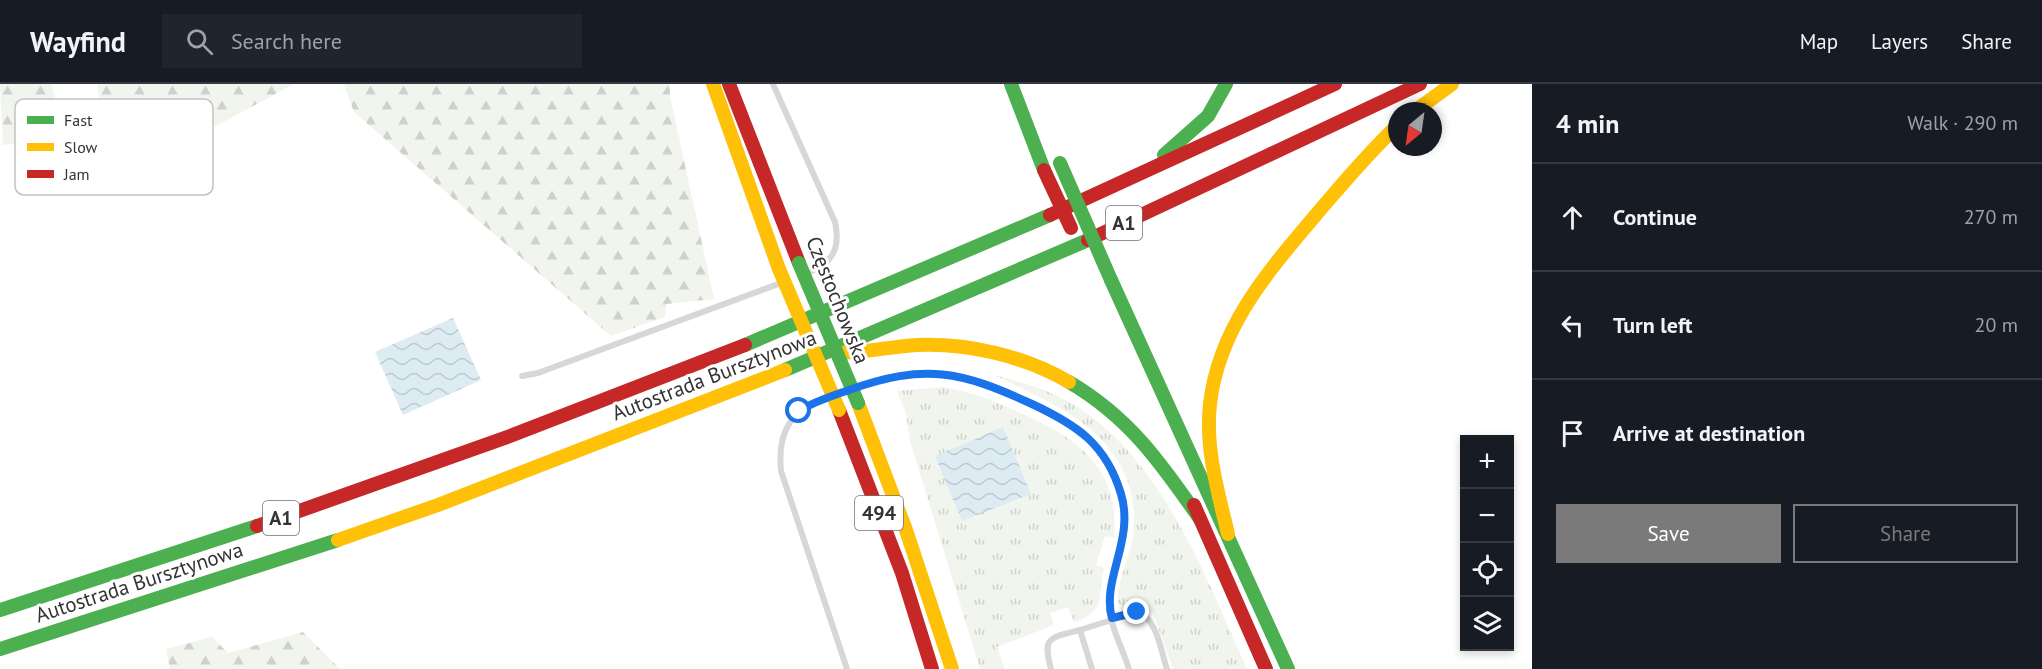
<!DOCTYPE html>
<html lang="en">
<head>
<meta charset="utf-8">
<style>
	body { margin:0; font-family:"PT Sans",sans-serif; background:#20242c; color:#f1f3f6 }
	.controls { position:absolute; right:18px; bottom:18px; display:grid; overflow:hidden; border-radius:0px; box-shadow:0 3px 9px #0003 }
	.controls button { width:54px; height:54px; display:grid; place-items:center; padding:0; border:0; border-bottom:2px solid #363941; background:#171b24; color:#f1f3f6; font:30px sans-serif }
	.compass { position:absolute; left:1388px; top:18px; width:54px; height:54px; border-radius:50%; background:#171b24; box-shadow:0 3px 9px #0003; rotate:209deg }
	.stop { position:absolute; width:18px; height:18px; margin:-14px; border:4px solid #1a73e8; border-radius:50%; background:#fff }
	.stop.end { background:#1a73e8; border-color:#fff; box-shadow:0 2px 6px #0008 }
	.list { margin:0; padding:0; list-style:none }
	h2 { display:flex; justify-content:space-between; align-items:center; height:78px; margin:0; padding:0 24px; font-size:26px }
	h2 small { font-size:20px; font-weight:400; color:#9ea1a6 }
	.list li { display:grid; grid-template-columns:39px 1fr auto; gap:18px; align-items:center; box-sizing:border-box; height:108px; padding:0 24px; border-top:2px solid #363941 }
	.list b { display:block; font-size:22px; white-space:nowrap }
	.list em { font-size:20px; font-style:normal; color:#9ea1a6 }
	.actions { display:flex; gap:12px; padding:18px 24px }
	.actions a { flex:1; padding:14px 0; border:2px solid #7a7a7a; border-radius:0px; text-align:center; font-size:21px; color:#7a7a7a }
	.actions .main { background:#7a7a7a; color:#fff }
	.icon { flex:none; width:33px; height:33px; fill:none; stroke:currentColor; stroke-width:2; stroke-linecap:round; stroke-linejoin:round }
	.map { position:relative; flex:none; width:1532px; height:585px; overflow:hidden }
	header { display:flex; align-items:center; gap:36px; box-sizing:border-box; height:84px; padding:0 30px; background:#171b24; border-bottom:2px solid #363941 }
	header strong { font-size:28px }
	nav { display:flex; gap:33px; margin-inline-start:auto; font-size:21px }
	.search { width:420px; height:54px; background:#20242c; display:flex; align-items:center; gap:15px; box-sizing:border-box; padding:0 21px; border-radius:0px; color:#9ea1a6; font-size:22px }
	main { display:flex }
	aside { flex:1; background:#171b24 }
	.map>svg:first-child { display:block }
	.grass { fill:url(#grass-tufts) }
	.forest { fill:url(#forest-firs) }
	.water { fill:url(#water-waves) }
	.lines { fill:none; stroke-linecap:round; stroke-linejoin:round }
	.lane { stroke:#d7d7d7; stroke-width:6 }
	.fast { stroke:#4caf50; stroke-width:14 }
	.slow { stroke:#ffc107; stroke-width:14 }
	.jam { stroke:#c62828; stroke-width:14 }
	.fast-bridge { stroke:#4caf50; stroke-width:14 }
	.slow-bridge { stroke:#ffc107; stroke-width:14 }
	.jam-bridge { stroke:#c62828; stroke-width:14 }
	.route { stroke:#1a73e8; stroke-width:8 }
	.labels { text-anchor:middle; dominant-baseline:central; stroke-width:6; stroke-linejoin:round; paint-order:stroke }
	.shield { fill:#fff; stroke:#707070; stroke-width:1.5 }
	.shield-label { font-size:20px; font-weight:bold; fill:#333 }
	.street-label { font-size:21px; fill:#333; stroke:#fff }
	.key { fill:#fff; stroke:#c2c2c2; stroke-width:1.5 }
	.key-label { font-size:16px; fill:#333 }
</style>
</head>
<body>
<header>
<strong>Wayfind</strong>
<div class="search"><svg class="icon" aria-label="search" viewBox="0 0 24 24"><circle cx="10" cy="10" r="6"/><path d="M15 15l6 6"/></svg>Search here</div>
<nav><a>Map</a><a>Layers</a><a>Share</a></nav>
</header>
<main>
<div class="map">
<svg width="1532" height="585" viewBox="0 0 1532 585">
	<defs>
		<pattern id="grass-tufts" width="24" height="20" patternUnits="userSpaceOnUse" patternTransform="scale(1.5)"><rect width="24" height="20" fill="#f1f5ed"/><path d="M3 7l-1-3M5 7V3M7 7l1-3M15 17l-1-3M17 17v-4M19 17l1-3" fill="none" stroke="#cfd2cc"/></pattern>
		<pattern id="forest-firs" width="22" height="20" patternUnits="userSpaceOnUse" patternTransform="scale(1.5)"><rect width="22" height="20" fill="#f1f5ed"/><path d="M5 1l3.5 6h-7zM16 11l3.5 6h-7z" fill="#cfd2cc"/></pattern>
		<pattern id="water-waves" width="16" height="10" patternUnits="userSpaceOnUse" patternTransform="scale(1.5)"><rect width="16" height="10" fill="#ddebf3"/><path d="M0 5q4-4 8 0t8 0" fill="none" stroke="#becad1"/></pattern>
	</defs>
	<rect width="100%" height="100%" fill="#fff"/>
	<g class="grass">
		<path d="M 994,291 C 1024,299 1053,307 1079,324 C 1164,379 1207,496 1247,585 L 1173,585 L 1153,529 L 1140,523 L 1127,522 L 1128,525 L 1118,519 C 1117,493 1133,469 1134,443 C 1138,354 1061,323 994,291 Z"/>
		<path d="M 943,303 C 972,308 998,318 1025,331 C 1081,356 1120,387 1114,454 L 1105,452 L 1096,481 L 1104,484 C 1097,514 1107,527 1074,538 L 1068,523 L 1050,529 L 1054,541 L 997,563 L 1005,585 L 980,585 L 910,357 L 906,329 L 897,307 Z"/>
	</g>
	<g class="forest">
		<polygon points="0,0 52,0 64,54 3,61"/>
		<polygon points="97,0 294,0 203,49 160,56 110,56 101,28"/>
		<polygon points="344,0 670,0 670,12 714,215 666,220 665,233 611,252 354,28"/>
		<polygon points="303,548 340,585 170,585 166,565 212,553 228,569"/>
	</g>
	<g class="water">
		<polygon points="453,234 481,296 403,331 375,268"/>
		<polygon points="1003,343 1031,410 962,437 935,372"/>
	</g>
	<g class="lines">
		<g class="lane">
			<path d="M 773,0 L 835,138 C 841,165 832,180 807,189"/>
			<polyline points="522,292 538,289 781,199"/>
			<path d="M 853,304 C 879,295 906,288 934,289 C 967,291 996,303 1025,317 C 1072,339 1112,360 1123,416 C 1130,454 1111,483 1109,520 C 1108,537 1124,568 1129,585"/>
			<path d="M 830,313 C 791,326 777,346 781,387 L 847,585"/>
			<path d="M 1051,585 C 1042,552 1050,554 1080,546"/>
			<path d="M 1092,585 L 1080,546 L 1137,528 C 1157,533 1161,568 1167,585"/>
		</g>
		<g class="fast">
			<polyline points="1011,0 1044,86"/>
			<polyline points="1164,71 1208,32 1226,0"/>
			<polyline points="1111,196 1288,585"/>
			<polyline points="745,261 1050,131"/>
			<polyline points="785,286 1088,156"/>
			<path d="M 1069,298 C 1129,333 1161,379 1200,435"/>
			<polyline points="0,526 257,442"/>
			<polyline points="0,565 338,456"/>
		</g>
		<g class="slow">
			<polyline points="713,0 779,185"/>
			<polyline points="1415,27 1452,0"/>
			<path d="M 839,269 C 865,268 891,263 917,261 C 969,259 1024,272 1069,298"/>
			<polyline points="858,319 906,446 952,585"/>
			<path d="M 1228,450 C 1218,408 1205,364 1210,320 C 1219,241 1271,184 1320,126 C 1345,97 1369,68 1397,42"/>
			<polyline points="338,456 438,421 785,286"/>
		</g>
		<g class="jam">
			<polyline points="729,0 799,179"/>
			<polyline points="1050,131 1335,0"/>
			<polyline points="1088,156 1420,0"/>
			<polyline points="839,326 902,489 932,585"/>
			<polyline points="1194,421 1266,585"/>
			<polyline points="257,442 510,352 745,261"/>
		</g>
		<g class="fast-bridge">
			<polyline points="1060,79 1111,196"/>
			<polyline points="799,179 858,319"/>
		</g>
		<polyline class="slow-bridge" points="779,185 839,326"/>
		<polyline class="jam-bridge" points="1044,86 1071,144"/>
	</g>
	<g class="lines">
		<path class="route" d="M 799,327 C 815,317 832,312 849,306 C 925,279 961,287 1032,320 C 1077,341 1106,360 1121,410 C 1135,456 1101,496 1112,534 L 1137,528"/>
	</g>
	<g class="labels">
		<g class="shield">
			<rect x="1106" y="122" width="36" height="34" rx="4.5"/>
			<rect x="855" y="412" width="48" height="34" rx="4.5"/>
			<rect x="263" y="417" width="36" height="34" rx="4.5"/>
		</g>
		<g class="shield-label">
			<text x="1124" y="139">A1</text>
			<text x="879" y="429">494</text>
			<text x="281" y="434">A1</text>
		</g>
		<g class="street-label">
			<text transform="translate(838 216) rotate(68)">Częstochowska</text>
			<text transform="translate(714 291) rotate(-21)">Autostrada Bursztynowa</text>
			<text transform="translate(139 498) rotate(-18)">Autostrada Bursztynowa</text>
		</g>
	</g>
	<rect x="15" y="15" width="198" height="96" rx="9" class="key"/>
	<rect x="27" y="32" width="27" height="8" fill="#4caf50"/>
	<rect x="27" y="59" width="27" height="8" fill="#ffc107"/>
	<rect x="27" y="86" width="27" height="8" fill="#c62828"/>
	<g class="key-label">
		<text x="64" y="42">Fast</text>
		<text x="64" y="69">Slow</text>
		<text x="64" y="96">Jam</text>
	</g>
</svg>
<div class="controls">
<button>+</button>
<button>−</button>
<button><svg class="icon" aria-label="locate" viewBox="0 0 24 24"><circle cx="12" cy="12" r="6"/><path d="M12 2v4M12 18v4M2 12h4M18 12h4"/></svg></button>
<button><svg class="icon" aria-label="layers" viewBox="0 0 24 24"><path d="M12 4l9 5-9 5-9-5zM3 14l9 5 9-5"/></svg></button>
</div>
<svg class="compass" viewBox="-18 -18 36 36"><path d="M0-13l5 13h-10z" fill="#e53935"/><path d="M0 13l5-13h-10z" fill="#9ea1a6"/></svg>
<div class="stop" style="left:799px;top:327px"></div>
<div class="stop end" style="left:1137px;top:528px"></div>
</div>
<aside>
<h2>4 min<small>Walk · 290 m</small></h2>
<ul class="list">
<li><svg class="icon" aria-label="ahead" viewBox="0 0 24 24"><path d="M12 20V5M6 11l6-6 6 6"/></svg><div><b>Continue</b></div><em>270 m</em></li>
<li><svg class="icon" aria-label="left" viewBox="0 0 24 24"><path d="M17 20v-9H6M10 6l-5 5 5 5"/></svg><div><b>Turn left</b></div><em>20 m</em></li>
<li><svg class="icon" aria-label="arrive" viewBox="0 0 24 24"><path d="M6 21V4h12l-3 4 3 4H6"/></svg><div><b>Arrive at destination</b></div></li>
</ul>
<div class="actions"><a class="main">Save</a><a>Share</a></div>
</aside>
</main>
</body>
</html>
